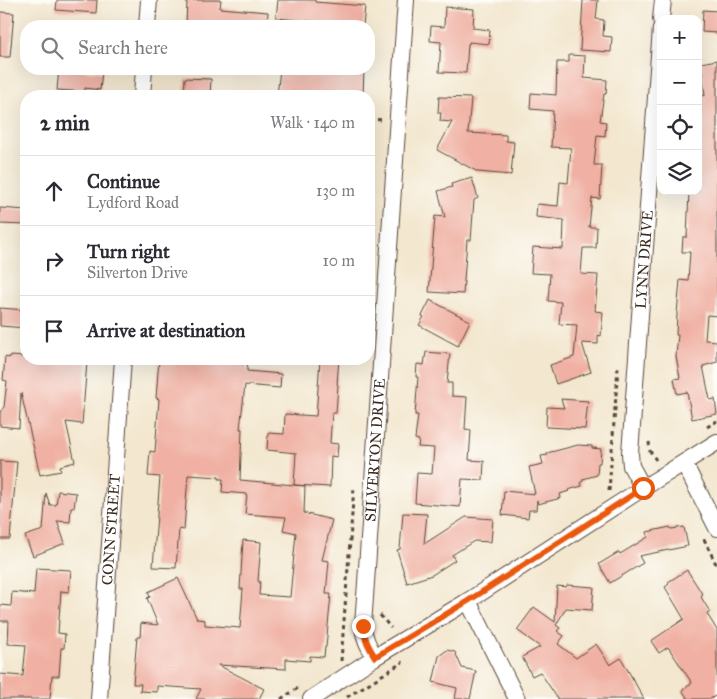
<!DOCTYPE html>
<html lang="en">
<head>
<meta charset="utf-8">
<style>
	body { margin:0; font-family:"IM FELL Great Primer",serif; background:#f7f7f7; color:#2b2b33 }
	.controls { position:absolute; right:15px; top:15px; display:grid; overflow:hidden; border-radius:10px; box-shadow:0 5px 20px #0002 }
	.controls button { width:45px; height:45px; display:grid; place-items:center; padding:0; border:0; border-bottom:1px solid #e1e1e2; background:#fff; color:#2b2b33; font:25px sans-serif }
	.stop { position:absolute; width:15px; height:15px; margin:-11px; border:4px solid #ea580c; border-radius:50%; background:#fff }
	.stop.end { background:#ea580c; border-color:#fff; box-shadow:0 1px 5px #0008 }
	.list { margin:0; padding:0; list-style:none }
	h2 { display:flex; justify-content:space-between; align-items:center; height:65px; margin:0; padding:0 20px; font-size:21px }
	h2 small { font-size:16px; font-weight:400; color:#7c7c81 }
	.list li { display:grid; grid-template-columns:32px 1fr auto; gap:15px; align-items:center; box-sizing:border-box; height:70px; padding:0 20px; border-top:1px solid #e1e1e2 }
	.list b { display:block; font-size:19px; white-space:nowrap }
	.list p { margin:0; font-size:16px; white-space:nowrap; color:#7c7c81 }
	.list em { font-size:16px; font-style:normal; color:#7c7c81 }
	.icon { flex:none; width:28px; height:28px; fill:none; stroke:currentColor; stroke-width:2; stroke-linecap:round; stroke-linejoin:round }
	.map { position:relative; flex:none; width:717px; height:699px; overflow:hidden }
	.search { position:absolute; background:#fff; box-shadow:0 5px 20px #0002; left:20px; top:20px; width:355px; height:55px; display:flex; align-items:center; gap:12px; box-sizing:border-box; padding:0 18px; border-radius:20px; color:#7c7c81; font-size:19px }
	.panel { position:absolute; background:#fff; box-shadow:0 5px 20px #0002; left:20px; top:90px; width:355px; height:275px; border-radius:20px }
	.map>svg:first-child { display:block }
	.building { fill:#f0b0a3 }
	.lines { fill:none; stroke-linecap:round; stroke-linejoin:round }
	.minor-casing { stroke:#574639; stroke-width:18 }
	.path { stroke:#574639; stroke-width:3; stroke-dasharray:4 4; stroke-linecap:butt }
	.minor { stroke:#fff; stroke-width:16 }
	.route { stroke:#ea580c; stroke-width:6 }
	.labels { text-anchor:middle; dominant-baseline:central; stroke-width:5; stroke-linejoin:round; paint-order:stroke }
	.street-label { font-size:15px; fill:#3b2a1e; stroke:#fdfcf7 }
</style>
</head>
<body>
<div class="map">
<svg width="717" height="699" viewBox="0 0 717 699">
	<rect width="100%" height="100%" fill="#fdfcf7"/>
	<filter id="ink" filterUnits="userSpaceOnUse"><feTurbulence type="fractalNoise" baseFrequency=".02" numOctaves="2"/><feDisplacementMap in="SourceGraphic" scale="10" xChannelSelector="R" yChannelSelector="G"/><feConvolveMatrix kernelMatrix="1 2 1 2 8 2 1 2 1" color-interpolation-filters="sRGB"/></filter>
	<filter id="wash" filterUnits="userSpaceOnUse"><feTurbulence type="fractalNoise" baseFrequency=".0096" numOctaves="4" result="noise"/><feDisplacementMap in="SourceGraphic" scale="20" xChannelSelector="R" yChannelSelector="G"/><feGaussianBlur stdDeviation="1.12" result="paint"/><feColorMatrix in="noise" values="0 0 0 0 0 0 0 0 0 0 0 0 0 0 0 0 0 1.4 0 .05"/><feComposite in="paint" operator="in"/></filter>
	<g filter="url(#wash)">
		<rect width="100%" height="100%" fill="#f3e7cf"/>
		<g id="blocks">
			<g class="building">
				<polygon points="57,0 97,0 96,13 56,10"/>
				<polygon points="187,0 221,0 220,8 268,12 267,26 186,26"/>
				<polygon points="278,0 315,0 315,2 365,6 363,26 317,26 318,22 276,18"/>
				<polygon points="583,0 598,0 596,19 604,20 603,36 612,37 611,52 580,50"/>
				<polygon points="445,7 474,9 473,28 490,30 489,44 469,42 469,44 468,44 466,73 439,72 441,42 430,41 431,26 444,27"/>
				<polygon points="703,10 717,11 717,33 702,32"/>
				<polygon points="0,12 14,13 10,57 0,57"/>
				<polygon points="569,55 585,56 584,78 607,80 606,94 604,94 600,121 606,122 605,136 597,135 594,165 602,165 600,199 592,198 589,227 597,227 596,248 583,248 581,274 598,275 595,311 603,312 601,336 598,335 598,344 582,343 591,372 556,384 550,365 574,357 577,325 559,324 561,302 548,301 550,274 531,273 533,247 563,249 564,220 536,217 537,204 558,206 560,182 568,183 571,148 551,147 553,111 530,109 531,93 556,95 557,62 569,62"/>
				<polygon points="717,60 717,316 707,315 705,340 717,341 717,362 703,366 710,400 715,399 717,414 692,419 687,392 677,394 674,379 680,378 676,356 678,335 676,335 677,314 680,280 688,281 690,252 682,252 683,237 687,237 689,191 698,191 698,95 705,96 701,63"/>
				<polygon points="59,69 102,72 100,90 85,88 85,92 57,90"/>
				<polygon points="280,69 364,69 363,96 277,96"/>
				<polygon points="185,78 211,79 210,96 184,96"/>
				<polygon points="439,97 471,98 468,133 506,135 506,141 514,142 511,175 478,172 437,150 452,122 440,121 441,113 438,113"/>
				<polygon points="472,178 478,198 474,200 471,240 467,240 463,294 429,292 435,216 445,217 438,191 452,187 451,184"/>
				<polygon points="0,208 26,210 26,225 0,224"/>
				<polygon points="430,300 470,321 458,346 419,325 424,317 422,316"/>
				<polygon points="0,308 26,310 26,328 0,326"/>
				<polygon points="426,352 450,354 447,383 452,383 452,396 467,397 465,429 471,430 469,460 484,461 483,480 462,479 460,507 415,503 417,473 432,474 434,448 418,447 419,440 415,439 418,415 415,415 418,377 416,377 417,364 424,365"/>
				<polygon points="10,356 26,357 26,359 87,362 82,424 66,422 75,462 60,466 61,471 40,475 21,393 19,428 0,426 0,412 4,407 7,381 3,380 5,357 9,358"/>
				<polygon points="159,359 248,359 247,371 281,374 280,388 245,385 240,429 242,429 240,480 305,486 304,513 332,520 322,560 329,561 326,594 331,594 326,647 325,647 324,657 310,656 310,661 286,659 286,669 218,665 264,689 259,699 196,699 201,689 157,686 157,692 140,691 141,684 133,684 137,637 140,637 141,623 158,625 147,598 150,597 148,592 178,578 197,619 205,620 205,625 240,628 243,589 240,589 243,540 261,542 258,581 260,582 259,595 290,597 296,533 283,530 286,517 245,514 247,494 222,492 223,479 219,479 219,477 188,475 184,530 179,529 176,568 153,567 160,477 148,476 150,451 155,452 159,399 156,398"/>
				<polygon points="320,359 339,359 337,384 338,385 336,413 332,413 330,443 338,444 337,457 331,456 330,487 294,485 296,453 267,450 268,433 284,434 285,414 316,416"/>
				<polygon points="561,399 588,401 585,429 546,427 547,407 564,408"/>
				<polygon points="578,445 592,446 592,448 601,449 600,463 598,463 597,475 583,479 583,481 581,482 582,486 568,490 569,491 560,494 561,498 538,504 537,500 536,510 529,510 528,518 502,515 504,491 535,494 529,467 543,464 541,456 548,455 547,453"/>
				<polygon points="0,461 17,462 10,539 0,539"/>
				<polygon points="58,491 76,493 74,508 71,507 70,522 57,521 65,543 33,556 25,536 43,530 46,493 50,505 56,505"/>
				<polygon points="403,513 427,514 424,544 466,517 493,519 491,542 474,541 452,555 455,560 432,575 407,583 397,550 400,549"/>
				<polygon points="670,527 671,529 684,527 688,546 639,556 643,563 610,583 599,564 619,552 620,554 648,537 647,532"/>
				<polygon points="36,568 71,570 69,592 61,591 58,633 65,634 64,648 61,648 59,676 52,676 50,699 0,699 0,674 23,676 26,645 8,644 9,621 0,621 0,605 11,606 12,592 34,594"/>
				<polygon points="687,570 703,595 701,597 710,612 707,614 717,630 717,695 710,699 688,699 682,690 692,683 668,647 659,653 651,641 684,619 665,587 669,584 668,582"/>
				<polygon points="567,585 594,587 592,610 566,608 556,625 560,628 557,631 564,636 558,644 576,658 596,644 610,665 621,658 644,699 558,699 540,672 532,676 522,657 540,647 517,630 534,607 555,622 557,586 566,587"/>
				<polygon points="447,650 455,652 462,668 476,671 470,699 455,699 457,688 433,682 439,656"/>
			</g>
		</g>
	</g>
	<g filter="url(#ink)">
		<use href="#blocks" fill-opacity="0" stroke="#574639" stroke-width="1"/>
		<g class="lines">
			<defs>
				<g id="minor">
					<polyline points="661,19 663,0"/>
					<polyline points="147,26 149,0"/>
					<polyline points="142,96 144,69"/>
					<polyline points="684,463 717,528"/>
					<path id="s1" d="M 643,488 L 631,466 L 630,453 L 661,28"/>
					<polyline points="468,601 517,699"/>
					<path id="s2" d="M 375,657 C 369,647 364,639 363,626 L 406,0"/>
					<path id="s3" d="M 99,699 L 123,359"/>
					<polyline points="311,699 375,657 468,601 643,488 717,442"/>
				</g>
			</defs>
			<use href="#minor" class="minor-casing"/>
			<g class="path">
				<polyline points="369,119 383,120"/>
				<polyline points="707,427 717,421"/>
				<polyline points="649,442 650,451 656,460"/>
				<polyline points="609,491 618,367"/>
				<polyline points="704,539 717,566"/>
				<polyline points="380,615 391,628"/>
				<polyline points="341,661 354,487"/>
				<polyline points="347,697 403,662"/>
				<polyline points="281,699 298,688"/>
			</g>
			<use href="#minor" class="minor"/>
		</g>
	</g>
	<g class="lines" filter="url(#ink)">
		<path class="route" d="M 363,626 C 364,639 369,647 375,657 L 468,601 L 643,488"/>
	</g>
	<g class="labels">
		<g class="street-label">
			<text stroke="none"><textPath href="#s1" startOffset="232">LYNN DRIVE</textPath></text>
			<text stroke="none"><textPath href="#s2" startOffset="210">SILVERTON DRIVE</textPath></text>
			<text stroke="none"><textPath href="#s3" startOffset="170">CONN STREET</textPath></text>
		</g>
	</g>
</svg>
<div class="controls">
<button>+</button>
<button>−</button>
<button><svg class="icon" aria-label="locate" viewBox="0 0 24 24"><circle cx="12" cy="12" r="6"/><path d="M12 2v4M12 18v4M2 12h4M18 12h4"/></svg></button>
<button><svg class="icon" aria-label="layers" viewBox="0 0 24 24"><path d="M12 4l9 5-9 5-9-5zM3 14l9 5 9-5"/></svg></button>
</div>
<div class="stop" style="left:643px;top:488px"></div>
<div class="stop end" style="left:363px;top:626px"></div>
<div class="search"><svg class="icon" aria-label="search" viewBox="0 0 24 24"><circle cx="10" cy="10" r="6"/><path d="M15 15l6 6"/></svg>Search here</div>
<section class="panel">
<h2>2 min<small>Walk · 140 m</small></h2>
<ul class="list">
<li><svg class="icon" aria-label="ahead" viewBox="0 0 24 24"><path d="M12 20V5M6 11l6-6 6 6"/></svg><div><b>Continue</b><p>Lydford Road</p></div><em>130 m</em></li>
<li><svg class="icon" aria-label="right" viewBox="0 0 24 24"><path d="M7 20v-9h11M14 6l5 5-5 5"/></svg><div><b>Turn right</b><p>Silverton Drive</p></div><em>10 m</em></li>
<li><svg class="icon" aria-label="arrive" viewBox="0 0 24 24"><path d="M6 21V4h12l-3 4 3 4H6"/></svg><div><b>Arrive at destination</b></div></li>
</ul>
</section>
</div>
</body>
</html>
